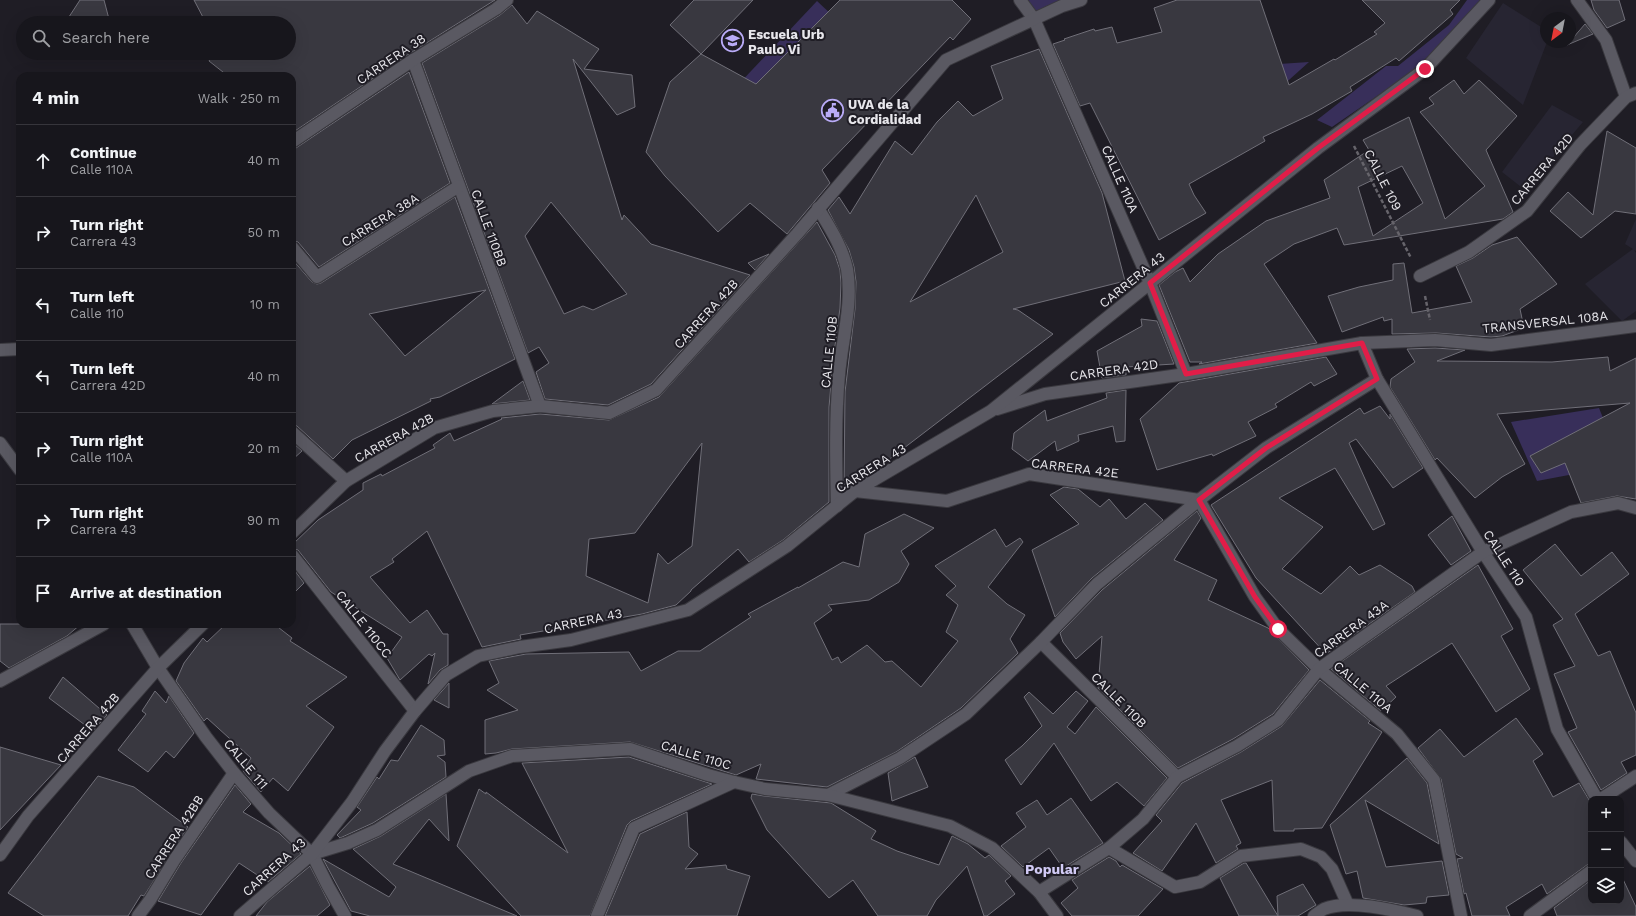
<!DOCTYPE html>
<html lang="en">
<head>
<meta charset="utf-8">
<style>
	body { margin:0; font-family:"Work Sans",sans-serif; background:#242329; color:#f1f3f6 }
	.controls { position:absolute; right:12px; bottom:12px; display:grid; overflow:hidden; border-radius:8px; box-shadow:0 4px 16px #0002 }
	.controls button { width:36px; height:36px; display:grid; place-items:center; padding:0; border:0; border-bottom:1px solid #36353b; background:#17161c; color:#f1f3f6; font:20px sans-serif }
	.compass { position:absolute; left:1540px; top:12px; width:36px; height:36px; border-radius:50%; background:#17161c; box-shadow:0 4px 16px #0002; rotate:212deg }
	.stop { position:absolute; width:12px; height:12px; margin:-9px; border:3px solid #e11d48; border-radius:50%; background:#fff }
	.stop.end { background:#e11d48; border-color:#fff; box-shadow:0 1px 4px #0008 }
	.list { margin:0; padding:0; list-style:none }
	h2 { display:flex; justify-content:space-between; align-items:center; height:52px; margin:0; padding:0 16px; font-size:17px }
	h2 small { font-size:13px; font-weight:400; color:#9e9fa3 }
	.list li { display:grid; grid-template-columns:26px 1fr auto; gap:12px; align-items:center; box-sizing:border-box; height:72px; padding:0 16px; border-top:1px solid #36353b }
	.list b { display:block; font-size:15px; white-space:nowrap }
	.list p { margin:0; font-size:13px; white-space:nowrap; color:#9e9fa3 }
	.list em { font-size:13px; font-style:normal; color:#9e9fa3 }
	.icon { flex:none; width:22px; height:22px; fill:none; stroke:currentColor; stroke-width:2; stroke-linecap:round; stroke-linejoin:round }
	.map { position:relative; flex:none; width:1636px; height:916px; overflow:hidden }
	.search { position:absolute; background:#17161c; box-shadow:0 4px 16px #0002; left:16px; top:16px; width:280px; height:44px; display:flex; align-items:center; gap:10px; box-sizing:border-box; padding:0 14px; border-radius:22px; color:#9e9fa3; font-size:15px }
	.panel { position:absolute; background:#17161c; box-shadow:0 4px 16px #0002; left:16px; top:72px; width:280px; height:556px; border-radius:12px }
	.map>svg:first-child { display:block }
	.built { fill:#272532 }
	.green { fill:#382f5a }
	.building { fill:#393840; stroke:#706f78; fill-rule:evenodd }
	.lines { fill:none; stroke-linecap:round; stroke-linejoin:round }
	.street-casing { stroke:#3a393f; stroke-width:14 }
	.secondary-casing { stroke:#3a393f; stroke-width:14 }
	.path { stroke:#66646b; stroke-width:2.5; stroke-dasharray:4 2; stroke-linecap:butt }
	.street { stroke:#5a5962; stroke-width:12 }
	.secondary { stroke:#5a5962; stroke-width:12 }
	.route { stroke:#e11d48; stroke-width:5 }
	.labels { text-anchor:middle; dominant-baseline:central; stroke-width:4; stroke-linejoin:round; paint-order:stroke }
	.poi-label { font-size:13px; font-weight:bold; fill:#e8e7ec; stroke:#1f1d25; text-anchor:start }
	.street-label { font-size:13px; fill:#e8e7ec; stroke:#1f1d25 }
	.neighbourhood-label { font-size:14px; font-weight:bold; fill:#d2cbf6; stroke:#1f1d25 }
</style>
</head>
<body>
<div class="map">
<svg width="1636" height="916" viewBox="0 0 1636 916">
	<rect width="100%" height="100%" fill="#1f1d25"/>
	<g class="built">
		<polygon points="1503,3 1546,30 1546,42 1547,42 1523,105 1466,58"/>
		<polygon points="1552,105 1583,122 1525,190 1502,172"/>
		<polygon points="1636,219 1636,251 1634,250 1636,253 1636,311 1622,321 1585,284 1633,249 1625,244"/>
	</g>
	<g class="green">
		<polygon points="1025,0 1074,0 1035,13"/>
		<polygon points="1467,0 1481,0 1425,63 1332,127 1317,120 1386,66 1398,66 1449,25"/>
		<polygon points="817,1 865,46 784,131 737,86"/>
		<polygon points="1309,62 1280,88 1279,64"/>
		<polygon points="1599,408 1622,465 1537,481 1511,422"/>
	</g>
	<g class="building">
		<polygon points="80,0 104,0 110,23 65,23"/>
		<polygon points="194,0 495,0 409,54 292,133 292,76 228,76 209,61 214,53 289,53 289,23 206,23"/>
		<polygon points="694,0 753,0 701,54 670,25"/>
		<polygon points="840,0 952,0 971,19 953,40 950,37 822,170 830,183 787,234 750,203 718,232 665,176 646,152 670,82 701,54 756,84"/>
		<polygon points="1177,0 1260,0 1289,85 1334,59 1335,60 1377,34 1374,32 1385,23 1362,0 1460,0 1450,10 1453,14 1399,61 1396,58 1350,87 1352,91 1312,114 1263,137 1265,141 1189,184 1194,195 1206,213 1159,240 1090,103 1080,106 1053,44 1065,40 1064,39 1094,29 1095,31 1112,27 1117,43 1162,32 1154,8"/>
		<polygon points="1591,0 1619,0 1625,20 1607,28 1594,10"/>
		<path d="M 512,5 L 527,24 L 537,11 L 599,49 L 584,69 L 632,75 L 635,107 L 617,115 L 573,59 L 622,220 L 624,215 L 651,244 L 750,275 L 651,384 L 608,405 L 545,399 L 536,372 L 549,363 L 539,347 L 528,353 L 422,63 L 500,15 ZM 551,202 L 627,294 L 593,310 L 583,306 L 564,314 L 525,236 Z"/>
		<polygon points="1585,24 1593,34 1567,45"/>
		<path d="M 1039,49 L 1102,193 L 1125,281 L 1013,309 L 1018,310 L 1053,334 L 874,471 L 844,490 L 845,392 L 855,309 L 856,282 L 854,267 L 849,250 L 828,210 L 839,197 L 850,214 L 895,141 L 912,155 L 937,122 L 958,101 L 973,116 L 1003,99 L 991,66 ZM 976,195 L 1003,252 L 910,302 Z"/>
		<polygon points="409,72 450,183 319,267 298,242 292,240 292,149 296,148"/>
		<path d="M 1454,80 L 1464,94 L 1479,80 L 1517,116 L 1486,150 L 1513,212 L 1503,219 L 1344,245 L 1337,228 L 1294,244 L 1264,264 L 1317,343 L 1199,364 L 1202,362 L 1190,362 L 1159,285 L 1175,272 L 1183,268 L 1190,282 L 1218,254 L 1266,221 L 1330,198 L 1324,180 L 1369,150 L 1363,140 L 1409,117 L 1445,219 L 1485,186 L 1420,112 L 1434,104 L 1429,98 ZM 1402,166 L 1423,203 L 1373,236 L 1358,187 Z"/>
		<polygon points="1607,131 1636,148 1636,214 1615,211 1581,238 1550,211 1568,192 1593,215"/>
		<path d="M 455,197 L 515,359 L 440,397 L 430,399 L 431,401 L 352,440 L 333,459 L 297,426 L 292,425 L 292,259 L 312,282 L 317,284 L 321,283 ZM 486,290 L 405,356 L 369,314 Z"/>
		<path d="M 817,222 L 835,255 L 840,270 L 841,283 L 840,308 L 833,361 L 829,407 L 829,502 L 783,540 L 749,562 L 738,549 L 691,590 L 691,591 L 676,605 L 642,614 L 520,635 L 521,639 L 482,647 L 427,531 L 392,559 L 394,562 L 370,577 L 410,623 L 427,610 L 443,634 L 448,634 L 448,665 L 440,670 L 428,684 L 435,653 L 432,656 L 429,654 L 400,680 L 387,658 L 402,637 L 331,592 L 298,550 L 292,548 L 292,545 L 318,520 L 363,490 L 363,483 L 381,474 L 382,476 L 435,448 L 433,445 L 450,433 L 454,441 L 502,419 L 501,418 L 540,414 L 609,420 L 659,397 ZM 702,443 L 692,546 L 668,564 L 658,553 L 648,603 L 586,576 L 589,539 L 635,533 Z"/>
		<polygon points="1517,237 1557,284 1520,309 1524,328 1502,336 1491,337 1436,333 1392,334 1392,319 1384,321 1383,317 1342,332 1328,296 1359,287 1393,280 1393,264 1404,263 1412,313 1472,302 1456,266 1473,258 1492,245"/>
		<polygon points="769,254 755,270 748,263"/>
		<polygon points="1141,319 1157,321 1174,364 1126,367 1126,375 1102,378 1097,351 1142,326"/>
		<polygon points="1435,348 1465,350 1437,361 1552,362 1608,357 1610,371 1636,358 1636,499 1617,496 1581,503 1565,463 1541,473 1530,456 1630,403 1497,414 1525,464 1502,477 1475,498 1437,458 1435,460 1390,387 1391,379 1415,362 1407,349"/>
		<polygon points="1326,357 1337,374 1314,386 1311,382 1275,404 1277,407 1248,422 1256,436 1213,456 1212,454 1157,470 1140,419 1179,383"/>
		<polygon points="523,381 530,400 492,404"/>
		<polygon points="1126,390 1125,441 1116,442 1113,426 1078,435 1079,441 1057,451 1055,441 1028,461 1012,449 1014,433 1045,410 1047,421 1107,398 1106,393"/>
		<polygon points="1380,406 1390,419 1390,414 1423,468 1393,488 1356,439 1349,443 1385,524 1373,530 1335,468 1279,498 1323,527 1282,569 1321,594 1350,566 1359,575 1380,565 1412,586 1415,592 1326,654 1256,578 1211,505 1360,408 1364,414"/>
		<polygon points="292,442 302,451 292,460"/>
		<polygon points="1064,487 1078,489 1100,507 1109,499 1126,519 1145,503 1163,520 1092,578 1055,617 1032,550 1079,524 1050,495"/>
		<polygon points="1197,511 1201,518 1174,560 1217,580 1208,600 1268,628 1309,670 1273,714 1233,739 1178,768 1098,688 1102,636 1076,659 1063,642 1060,633 1102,590"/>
		<polygon points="904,514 934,528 901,551 909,564 899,582 869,600 828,605 832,610 814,623 832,660 838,657 841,663 867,645 885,662 892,661 921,687 958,641 946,632 958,605 946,595 956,586 935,566 995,529 1006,547 1020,538 1023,542 988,587 1007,604 1025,615 1010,639 1018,653 961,708 896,752 827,787 756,779 761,764 736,775 630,742 512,749 496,753 485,754 485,720 518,710 487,690 499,683 489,661 526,654 629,652 641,671 678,651 700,651 751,617 748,614 798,587 798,588 843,562 859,567 865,534"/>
		<polygon points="1452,516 1471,551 1451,565 1428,535"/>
		<polygon points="1555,544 1581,576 1612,552 1629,574 1575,614 1598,656 1610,651 1636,713 1636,755 1621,762 1627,773 1601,790 1568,732 1577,728 1554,674 1575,666 1553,625 1563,619 1523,570"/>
		<polygon points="1478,565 1513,629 1501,636 1530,689 1496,712 1452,643 1386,686 1396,697 1381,711 1331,669"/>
		<polygon points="292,567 304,583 292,595"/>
		<polygon points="0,624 81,624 67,636 9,668 0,661"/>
		<polygon points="226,624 274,624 292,638 290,641 347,677 306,706 334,727 288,791 273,778 261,792 243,771 251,758 207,718 204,721 176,681 184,663 203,638 207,642"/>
		<polygon points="63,677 107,715 93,731 49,698"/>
		<polygon points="1320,680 1370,721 1368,723 1382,732 1322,828 1294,829 1294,831 1274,831 1272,780 1221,800 1241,843 1236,846 1238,849 1216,863 1196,823 1162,871 1133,853 1162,821 1156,815 1182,783 1241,752 1282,726"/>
		<polygon points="449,683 449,708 434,700"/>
		<polygon points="155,691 166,703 169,696 194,733 174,758 166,751 148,772 118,750 146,714 142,711"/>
		<polygon points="1076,691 1088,701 1067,727 1075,734 1096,707 1167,778 1144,806 1117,782 1091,801 1054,743 1021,785 1005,760 1022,746 1042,726 1024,697 1029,692 1053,714"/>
		<polygon points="1516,718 1543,754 1533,761 1553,797 1579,783 1591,803 1591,864 1587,865 1547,894 1542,884 1506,907 1510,916 1472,916 1466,893 1464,894 1457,859 1463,858 1456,854 1441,779 1418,748 1440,729 1464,757"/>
		<polygon points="421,725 444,740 445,755 437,756 445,762 446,777 373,823 340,838 337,835 361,810 357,807 377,777 379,779 391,760 398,761"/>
		<polygon points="0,747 61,765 0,830"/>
		<polygon points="629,757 712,784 631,821 627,825 590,916 521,916 457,846 479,789 486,794 486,792 568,853 522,763"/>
		<polygon points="915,757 928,787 892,801 888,773"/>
		<polygon points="1407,758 1427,783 1439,844 1365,800 1386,867 1442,861 1449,895 1427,897 1426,903 1404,905 1363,898 1357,871 1346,874 1330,825"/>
		<polygon points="98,776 134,787 188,827 144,896 141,895 128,916 44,916 8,893"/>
		<polygon points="235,785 251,804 243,812 279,833 301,854 268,882 239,863 201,915 158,901 181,863"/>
		<polygon points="446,794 449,841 429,819 393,864 517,916 370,916 351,911 323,859 389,897 396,887 353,849 381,836"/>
		<polygon points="752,794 764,796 831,803 876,831 871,839 897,851 939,865 952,836 968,844 985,858 989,855 1011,876 1005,881 1015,894 987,916 984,916 967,866 936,900 927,916 878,916 853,880 829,898 767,830 751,798"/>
		<polygon points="1071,798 1103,843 1063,868 1049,848 1023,867 1001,846 1026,827 1016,813 1037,800 1047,815"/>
		<polygon points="687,812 689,847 698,854 685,869 726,865 727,869 750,876 737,916 605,916 640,834"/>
		<polygon points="1109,857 1116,861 1120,867 1122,865 1163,889 1138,916 1072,916 1061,903 1078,888 1072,880"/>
		<polygon points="1244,863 1246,863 1278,916 1239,916 1220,878"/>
		<polygon points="310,866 330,905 317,916 256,916 267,902"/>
		<polygon points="1621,875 1636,907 1636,916 1557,916 1554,908 1591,880 1591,901 1621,901"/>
		<polygon points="1303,884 1316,905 1298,916 1278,916 1277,896"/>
	</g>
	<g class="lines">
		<defs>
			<g id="street">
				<polyline points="1020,0 1034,19 1150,283 1186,374"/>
				<polyline points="1577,0 1606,40 1626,97"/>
				<polyline points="413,60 540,406"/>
				<polyline points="292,142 413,60 496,9 507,0"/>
				<path d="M 818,208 C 830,228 842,246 847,269 C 853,304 842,339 839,375 C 835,418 836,462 837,506"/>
				<polyline points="292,247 317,277 459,186"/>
				<polyline points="1420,276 1469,252 1527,211 1580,145 1626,97 1636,93"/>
				<polyline points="1362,343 1377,379 1483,552 1526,617 1557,729 1597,799"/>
				<polyline points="0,350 20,349"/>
				<polyline points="997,409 1045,394 1186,374 1362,343 1435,340 1491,345 1636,326"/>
				<polyline points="292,432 346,481"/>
				<polyline points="0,443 20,470"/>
				<polyline points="855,491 947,501 1029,474 1199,500 1255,597 1278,629 1319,669 1397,734 1434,780 1461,916"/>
				<polyline points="292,555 415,711"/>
				<polyline points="132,624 158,668 206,737 234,773 269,813 312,854 328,886 345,916"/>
				<polyline points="1041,642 1177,777"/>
				<polyline points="0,681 104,624"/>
				<polyline points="828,795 900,758 966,714 1041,642 1097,584 1199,500 1266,448 1377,379"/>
				<polyline points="1601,799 1636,776"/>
				<polyline points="1621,842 1636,861"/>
				<polyline points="1109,848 1175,887 1200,882 1241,856 1301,849 1321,857 1332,869 1348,905"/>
				<polyline points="312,854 348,843 377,830 469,771 512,756 630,749 708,775 734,782 765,789 828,795 950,826 992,848 1039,892 1057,916"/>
				<polyline points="1039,892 1109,848 1143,819 1177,777 1237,746 1278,720 1319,669 1483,552 1571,512 1618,503 1636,508"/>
				<polyline points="138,916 150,900 175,859 234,773"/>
				<polyline points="240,916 312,854 352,802 385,751 415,711 446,675 478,656 520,647 571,640 688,610 787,546 855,491 991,411 1318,148 1425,69 1489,0"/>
				<polyline points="597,916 634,828 734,782"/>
				<path d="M 1314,916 C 1317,914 1320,911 1324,909 C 1348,899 1393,910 1417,916"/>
				<polyline points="1530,916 1591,871"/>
			</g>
			<g id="secondary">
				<polyline points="292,533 346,481 434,428 493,411 540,406 609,413 656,390 797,234 946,60 1062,6 1081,0"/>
				<polyline points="0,855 28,816 158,668 203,624"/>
			</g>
		</defs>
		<use href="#street" class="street-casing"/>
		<use href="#secondary" class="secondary-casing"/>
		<g class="path">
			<polyline points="1354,146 1411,258"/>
			<polyline points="1425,296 1430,320"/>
		</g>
		<use href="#street" class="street"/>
		<use href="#secondary" class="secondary"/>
	</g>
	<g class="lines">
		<polyline class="route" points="1278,629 1255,597 1199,500 1266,448 1377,379 1362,343 1186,374 1150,283 1318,148 1425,69"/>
	</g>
	<defs>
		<symbol id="school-ring" viewBox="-11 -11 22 22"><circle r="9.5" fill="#1f1d25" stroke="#b9abf7" stroke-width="1.5"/><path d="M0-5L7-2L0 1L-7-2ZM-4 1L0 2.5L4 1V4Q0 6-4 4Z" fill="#b9abf7"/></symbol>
		<symbol id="civic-ring" viewBox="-11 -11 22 22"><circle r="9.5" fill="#1f1d25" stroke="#b9abf7" stroke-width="1.5"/><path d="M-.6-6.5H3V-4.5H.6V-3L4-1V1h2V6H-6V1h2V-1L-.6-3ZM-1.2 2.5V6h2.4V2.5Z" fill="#b9abf7"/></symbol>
	</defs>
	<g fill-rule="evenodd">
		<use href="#school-ring" x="720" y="28" width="25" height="25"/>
		<use href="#civic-ring" x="820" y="98" width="25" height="25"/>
	</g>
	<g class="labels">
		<g class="poi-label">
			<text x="748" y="34">Escuela Urb<tspan x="748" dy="15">Paulo Vi</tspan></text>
			<text x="848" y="104">UVA de la<tspan x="848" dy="15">Cordialidad</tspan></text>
		</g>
		<g class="street-label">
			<text transform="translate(391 59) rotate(-34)">CARRERA 38</text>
			<text transform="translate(1542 169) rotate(-50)">CARRERA 42D</text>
			<text transform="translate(1120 179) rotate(66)">CALLE 110A</text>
			<text transform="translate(1383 180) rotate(63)">CALLE 109</text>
			<text transform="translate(380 220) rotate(-32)">CARRERA 38A</text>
			<text transform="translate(489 228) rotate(70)">CALLE 110BB</text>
			<text transform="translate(1132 280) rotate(-39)">CARRERA 43</text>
			<text transform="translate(706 314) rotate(-48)">CARRERA 42B</text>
			<text transform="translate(1545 322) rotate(-6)">TRANSVERSAL 108A</text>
			<text transform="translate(829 352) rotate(-84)">CALLE 110B</text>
			<text transform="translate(1114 370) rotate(-8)">CARRERA 42D</text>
			<text transform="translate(394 438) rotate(-29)">CARRERA 42B</text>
			<text transform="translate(871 468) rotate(-32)">CARRERA 43</text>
			<text transform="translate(1075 468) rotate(7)">CARRERA 42E</text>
			<text transform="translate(1504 558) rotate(57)">CALLE 110</text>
			<text transform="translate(583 621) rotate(-12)">CARRERA 43</text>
			<text transform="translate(364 624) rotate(52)">CALLE 110CC</text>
			<text transform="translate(1351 629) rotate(-36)">CARRERA 43A</text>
			<text transform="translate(1363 687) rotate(40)">CALLE 110A</text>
			<text transform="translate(1119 700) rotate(45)">CALLE 110B</text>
			<text transform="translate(88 728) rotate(-49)">CARRERA 42B</text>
			<text transform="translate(696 755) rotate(17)">CALLE 110C</text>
			<text transform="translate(246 764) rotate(50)">CALLE 111</text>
			<text transform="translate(174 837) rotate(-57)">CARRERA 42BB</text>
			<text transform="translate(274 867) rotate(-42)">CARRERA 43</text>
		</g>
		<g class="neighbourhood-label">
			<text x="1052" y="869">Popular</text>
		</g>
	</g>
</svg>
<div class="controls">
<button>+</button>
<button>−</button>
<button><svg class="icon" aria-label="layers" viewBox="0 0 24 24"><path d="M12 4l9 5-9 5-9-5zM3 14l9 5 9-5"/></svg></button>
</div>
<svg class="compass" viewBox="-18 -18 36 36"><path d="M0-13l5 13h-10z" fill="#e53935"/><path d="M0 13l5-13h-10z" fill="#9e9fa3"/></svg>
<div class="stop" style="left:1278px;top:629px"></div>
<div class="stop end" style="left:1425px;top:69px"></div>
<div class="search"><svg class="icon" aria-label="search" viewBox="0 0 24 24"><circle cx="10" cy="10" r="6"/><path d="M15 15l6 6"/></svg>Search here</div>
<section class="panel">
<h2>4 min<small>Walk · 250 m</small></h2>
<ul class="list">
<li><svg class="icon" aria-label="ahead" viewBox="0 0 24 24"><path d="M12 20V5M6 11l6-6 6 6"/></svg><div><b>Continue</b><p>Calle 110A</p></div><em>40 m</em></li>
<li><svg class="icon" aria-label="right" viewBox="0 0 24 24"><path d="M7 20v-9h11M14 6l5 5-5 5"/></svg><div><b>Turn right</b><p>Carrera 43</p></div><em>50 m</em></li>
<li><svg class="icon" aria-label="left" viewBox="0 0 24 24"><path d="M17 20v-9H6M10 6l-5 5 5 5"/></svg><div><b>Turn left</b><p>Calle 110</p></div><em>10 m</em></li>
<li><svg class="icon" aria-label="left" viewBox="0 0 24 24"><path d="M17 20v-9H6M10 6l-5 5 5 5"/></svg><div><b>Turn left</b><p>Carrera 42D</p></div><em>40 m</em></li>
<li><svg class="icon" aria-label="right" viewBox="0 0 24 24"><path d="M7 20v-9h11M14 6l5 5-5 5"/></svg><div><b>Turn right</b><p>Calle 110A</p></div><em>20 m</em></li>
<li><svg class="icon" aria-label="right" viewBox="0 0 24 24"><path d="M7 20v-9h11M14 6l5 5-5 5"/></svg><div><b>Turn right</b><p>Carrera 43</p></div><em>90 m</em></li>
<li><svg class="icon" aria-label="arrive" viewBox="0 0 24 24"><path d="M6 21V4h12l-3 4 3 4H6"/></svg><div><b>Arrive at destination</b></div></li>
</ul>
</section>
</div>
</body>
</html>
